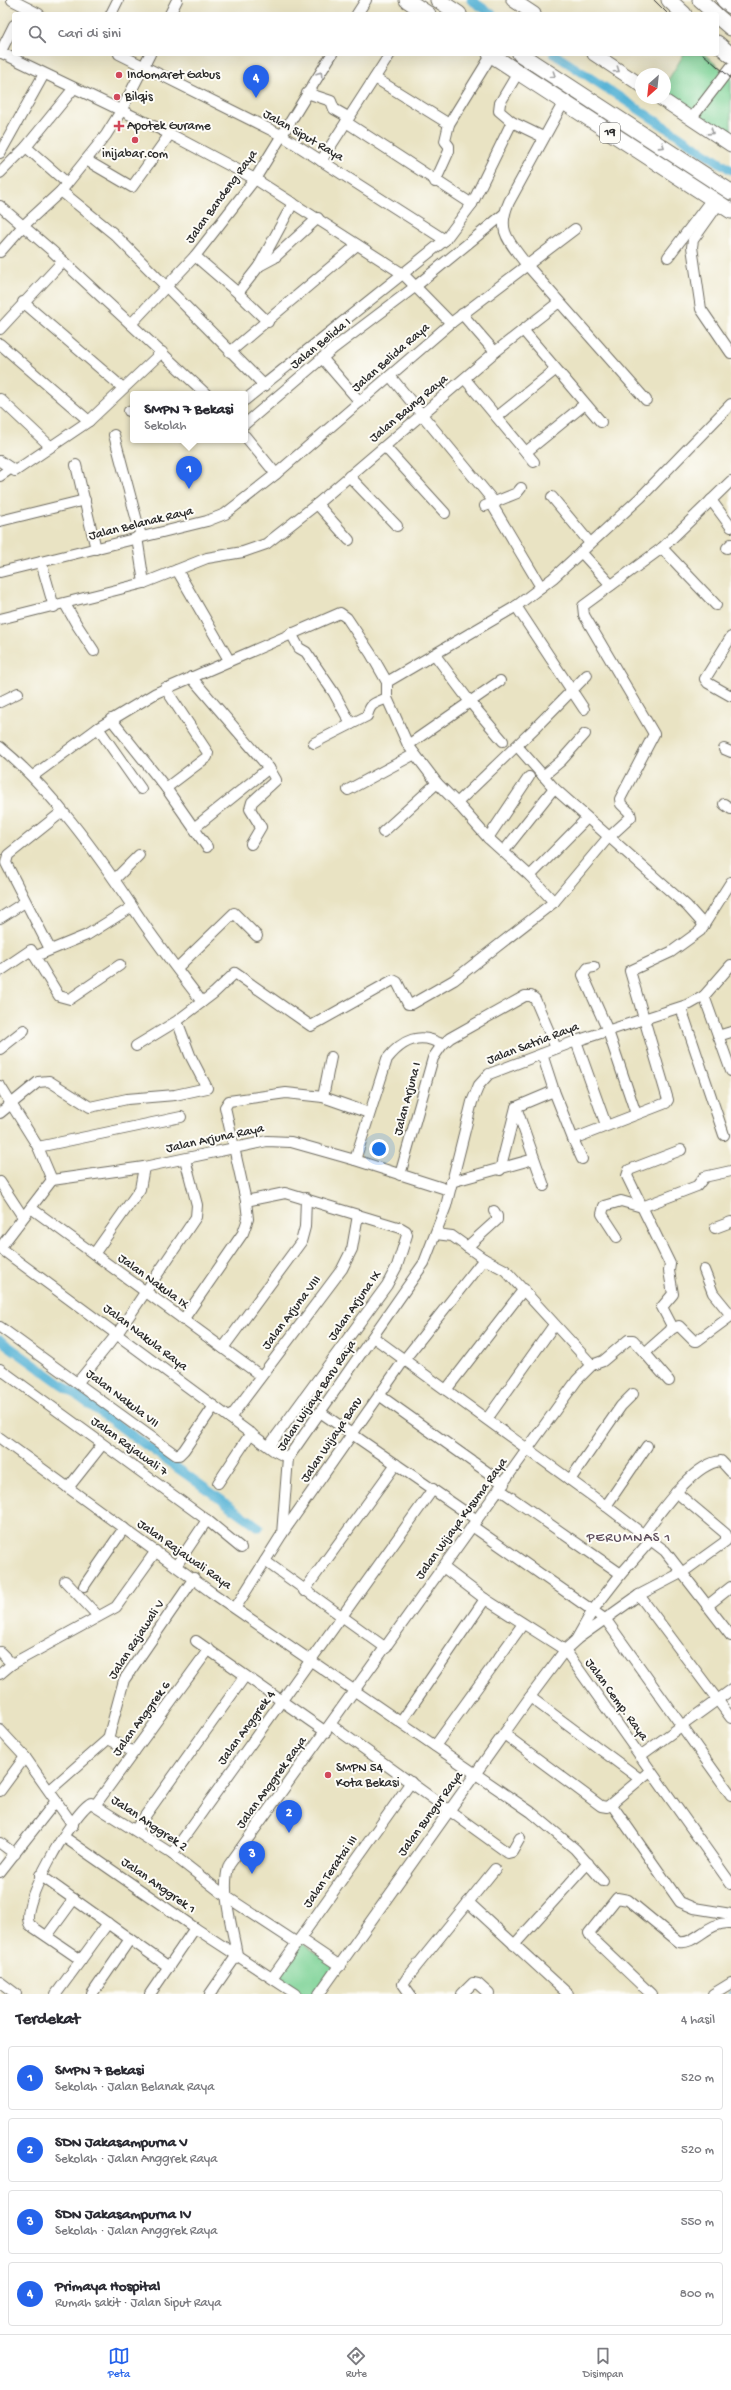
<!DOCTYPE html>
<html lang="id">
<head>
<meta charset="utf-8">
<style>
	body { margin:0; font-family:"Gochi Hand",sans-serif; background:#f7f7f7; color:#2b2b33 }
	.compass { position:absolute; left:635px; top:68px; width:36px; height:36px; border-radius:50%; background:#fff; box-shadow:0 4px 16px #0002; rotate:207deg }
	.you { position:absolute; left:379px; top:1149px; width:14px; height:14px; margin:-10px; border:3px solid #fff; border-radius:50%; background:#1a73e8; box-shadow:0 0 0 6px #1a73e833 }
	.badge { display:grid; place-items:center; width:26px; height:26px; border-radius:50%; background:#2563eb; color:#fff; font-size:13px; font-weight:700 }
	.pin { position:absolute; translate:-50% -33px; filter:drop-shadow(0 1px 2px #0008) }
	.pin::after { content:''; position:absolute; top:21px; width:14px; height:12px; background:inherit; clip-path:polygon(0 0,100% 0,50% 100%) }
	.popup { position:absolute; left:130px; top:391px; width:118px; height:52px; box-sizing:border-box; display:grid; place-content:center; border-radius:4px; background:#fff; filter:drop-shadow(0 1px 3px #0005); font-size:13px; white-space:nowrap; color:#7c7c81 }
	.popup b { font-size:15px; color:#2b2b33 }
	.popup::after { content:''; position:absolute; left:50%; top:100%; margin-left:-8px; border:8px solid transparent; border-top-color:#fff }
	.list { margin:0; padding:0; list-style:none }
	h2 { display:flex; justify-content:space-between; align-items:center; height:52px; margin:0; padding:0 16px; font-size:17px }
	h2 small { font-size:13px; font-weight:400; color:#7c7c81 }
	.list li { display:grid; grid-template-columns:26px 1fr auto; gap:12px; align-items:center; box-sizing:border-box; height:64px; margin:0 8px 8px; padding:0 8px; border:1px solid #e1e1e2; border-radius:4px }
	.list b { display:block; font-size:15px; white-space:nowrap }
	.list p { margin:0; font-size:13px; white-space:nowrap; color:#7c7c81 }
	.list em { font-size:13px; font-style:normal; color:#7c7c81 }
	.icon { flex:none; width:22px; height:22px; fill:none; stroke:currentColor; stroke-width:2; stroke-linecap:round; stroke-linejoin:round }
	.map { position:relative; flex:none; width:731px; height:1994px; overflow:hidden }
	.search { position:absolute; background:#fff; box-shadow:0 4px 16px #0002; left:12px; right:12px; top:12px; height:44px; display:flex; align-items:center; gap:10px; box-sizing:border-box; padding:0 14px; border-radius:4px; color:#7c7c81; font-size:15px }
	.sheet { height:340px; background:#fff }
	nav { display:flex; justify-content:space-around; align-items:center; box-sizing:border-box; height:56px; border-top:1px solid #e1e1e2; background:#fff; font-size:11px; color:#7c7c81 }
	nav a { display:grid; justify-items:center; gap:2px }
	nav .on { color:#2563eb }
	.map>svg:first-child { display:block }
	.green { fill:#7ed397; stroke:#547f61 }
	.lines { fill:none; stroke-linecap:round; stroke-linejoin:round }
	.stream { stroke:#58b4d6; stroke-width:2.5 }
	.canal { stroke:#58b4d6; stroke-width:9 }
	.minor-casing { stroke:#6e6b60; stroke-width:12 }
	.major-casing { stroke:#6e6b60; stroke-width:15 }
	.highway-casing { stroke:#6e6b60; stroke-width:17 }
	.minor { stroke:#fff; stroke-width:10 }
	.major { stroke:#fff; stroke-width:13 }
	.highway { stroke:#fff; stroke-width:15 }
	.tram { stroke:#2b2b2b; stroke-width:1 }
	.oneway { stroke:#a0a0a0 }
	.poi-dot { fill:#d1495b; stroke:#fdfcf7; stroke-width:1.5 }
	.labels { text-anchor:middle; dominant-baseline:central; stroke-width:4; stroke-linejoin:round; paint-order:stroke }
	.shield { fill:#fdfcf7; stroke:#6a6a68; stroke-width:1 }
	.shield-label { font-size:12px; font-weight:bold; fill:#2b2b2b }
	.poi-label { font-size:13px; fill:#2b2b2b; stroke:#fdfcf7; text-anchor:start }
	.street-label { font-size:13px; fill:#2b2b2b; stroke:#fdfcf7 }
	.neighbourhood-label { font-size:14px; letter-spacing:1px; fill:#60505e; stroke:#fdfcf7 }
</style>
</head>
<body>
<div class="map">
<svg width="731" height="1994" viewBox="0 0 731 1994">
	<rect width="100%" height="100%" fill="#fdfcf7"/>
	<filter id="ink" filterUnits="userSpaceOnUse"><feTurbulence type="fractalNoise" baseFrequency=".025" numOctaves="2"/><feDisplacementMap in="SourceGraphic" scale="8" xChannelSelector="R" yChannelSelector="G"/><feConvolveMatrix kernelMatrix="1 2 1 2 8 2 1 2 1" color-interpolation-filters="sRGB"/></filter>
	<filter id="wash" filterUnits="userSpaceOnUse"><feTurbulence type="fractalNoise" baseFrequency=".012" numOctaves="4" result="noise"/><feDisplacementMap in="SourceGraphic" scale="16" xChannelSelector="R" yChannelSelector="G"/><feGaussianBlur stdDeviation="0.9" result="paint"/><feColorMatrix in="noise" values="0 0 0 0 0 0 0 0 0 0 0 0 0 0 0 0 0 1.4 0 .05"/><feComposite in="paint" operator="in"/></filter>
	<g filter="url(#wash)">
		<rect width="100%" height="100%" fill="#e9e3c3"/>
		<g class="green">
			<polygon points="684,54 704,54 731,78 731,137 665,91 665,85"/>
			<polygon points="300,1942 337,1966 317,1994 299,1994 275,1977"/>
		</g>
		<g class="lines">
			<polyline class="stream" points="730,1994 731,1993"/>
			<g class="canal">
				<polyline points="471,0 492,14"/>
				<polyline points="554,54 731,170"/>
				<polyline points="0,1340 259,1527"/>
			</g>
		</g>
	</g>
	<g filter="url(#ink)">
		<g class="lines">
			<defs>
				<g id="minor">
					<polyline points="12,0 39,14"/>
					<polyline points="111,14 118,0"/>
					<polyline points="170,14 177,0"/>
					<polyline points="357,14 366,0"/>
					<polyline points="0,52 170,134 255,179 403,274 451,323"/>
					<polyline points="0,53 14,25"/>
					<polyline points="119,54 281,135 445,240"/>
					<polyline points="516,76 500,103 499,111 512,122 543,137"/>
					<polyline points="375,78 449,124"/>
					<polyline points="307,93 331,101 334,109 348,117"/>
					<path d="M 561,107 L 509,202 C 496,231 509,241 526,264 L 646,400"/>
					<polyline points="691,119 731,67"/>
					<polyline points="346,122 472,204"/>
					<polyline points="26,147 67,183"/>
					<polyline points="0,153 44,74"/>
					<polyline points="86,160 132,187 170,134"/>
					<polyline points="321,161 390,54"/>
					<polyline points="0,173 26,147 74,88"/>
					<polyline points="435,182 449,151 449,146 445,141 449,124 489,59"/>
					<polyline points="61,191 114,234 265,386"/>
					<polyline points="0,206 51,250 206,394"/>
					<polyline points="715,209 693,240 692,247 701,309 731,353"/>
					<polyline points="0,252 23,226 61,191 106,135 121,111 150,54"/>
					<polyline points="195,256 238,293 268,322"/>
					<polyline points="668,257 708,204"/>
					<polyline points="259,266 274,258 318,218"/>
					<polyline points="238,293 259,266 293,203"/>
					<polyline points="23,302 123,388"/>
					<polyline points="462,314 495,352"/>
					<polyline points="131,324 195,256 255,179 332,54"/>
					<polyline points="0,329 63,261"/>
					<polyline points="523,330 601,422"/>
					<polyline points="0,344 89,421"/>
					<polyline points="230,352 357,245"/>
					<polyline points="322,358 360,402"/>
					<polyline points="390,376 495,503 494,508 541,587"/>
					<polyline points="465,379 534,462"/>
					<polyline points="0,399 50,446"/>
					<polyline points="245,400 445,240 472,204 512,122"/>
					<polyline points="129,411 133,411"/>
					<polyline points="497,417 555,370"/>
					<polyline points="245,424 334,348 416,286 504,214"/>
					<polyline points="114,435 141,536"/>
					<polyline points="245,436 276,474"/>
					<polyline points="385,447 445,513"/>
					<polyline points="526,452 585,404"/>
					<polyline points="0,461 15,471 89,421 162,352"/>
					<polyline points="76,465 96,549"/>
					<polyline points="0,476 10,469"/>
					<polyline points="349,476 397,526"/>
					<polyline points="552,497 590,543"/>
					<polyline points="711,500 731,527"/>
					<polyline points="317,504 349,540"/>
					<polyline points="485,506 517,493 521,488"/>
					<polyline points="0,521 85,500"/>
					<polyline points="137,537 144,583"/>
					<polyline points="662,548 716,605"/>
					<polyline points="727,548 731,544"/>
					<polyline points="581,552 611,585"/>
					<polyline points="41,562 54,607"/>
					<polyline points="177,570 229,660"/>
					<polyline points="0,572 207,521 225,514 276,474 451,323 575,229"/>
					<polyline points="65,604 77,625 94,651"/>
					<polyline points="516,606 584,709"/>
					<polyline points="0,619 144,583 207,558 243,552 266,544 317,504 495,352 559,302"/>
					<polyline points="291,633 299,648 306,652 334,693 351,724"/>
					<polyline points="731,637 705,679 708,683 731,696"/>
					<polyline points="435,655 470,702 503,741"/>
					<polyline points="191,677 269,768 276,780 252,802 250,809 261,827 251,844"/>
					<polyline points="387,682 515,607 553,578 641,497 731,404"/>
					<polyline points="165,688 208,753 207,757 166,788"/>
					<polyline points="0,702 18,693"/>
					<polyline points="111,719 166,788 207,847"/>
					<polyline points="98,728 141,789"/>
					<path d="M 314,743 L 367,716 C 371,702 374,704 387,698"/>
					<polyline points="408,745 500,681"/>
					<polyline points="517,746 554,788 687,906 704,925"/>
					<path d="M 0,747 C 50,788 96,852 132,906 C 153,939 178,970 202,1002"/>
					<polyline points="724,749 731,752"/>
					<polyline points="33,776 98,728 156,693 340,613 347,618 371,654 387,682 387,698 408,745 437,783"/>
					<polyline points="543,776 561,761 585,734"/>
					<polyline points="348,790 413,755"/>
					<polyline points="457,803 488,838 530,876 554,902"/>
					<polyline points="724,804 731,809"/>
					<polyline points="194,828 269,768"/>
					<polyline points="383,832 437,783 457,803 536,727 587,675"/>
					<polyline points="488,838 529,777"/>
					<polyline points="504,851 554,788"/>
					<polyline points="530,876 587,818"/>
					<polyline points="115,879 139,855"/>
					<polyline points="0,918 25,902"/>
					<polyline points="50,949 6,863 8,855 62,812"/>
					<polyline points="36,956 87,935 132,907"/>
					<polyline points="594,967 588,968 583,975 608,1031 636,1114"/>
					<polyline points="177,968 234,913 257,936"/>
					<polyline points="0,971 31,950 59,996 70,999 120,965"/>
					<polyline points="704,996 731,1071"/>
					<polyline points="681,1008 724,1135"/>
					<polyline points="718,1036 731,1032"/>
					<polyline points="576,1041 606,1125"/>
					<polyline points="136,1046 177,1021 214,993 235,973 311,1026 393,980 397,982 408,1004 412,1004 454,980 554,902 606,840 631,817 630,813 621,804 620,799 654,734 584,615 583,606 662,548 731,481"/>
					<polyline points="0,1049 24,1030"/>
					<polyline points="542,1054 554,1091 573,1139 666,1103 668,1100 630,971 671,952 700,931 731,882"/>
					<polyline points="0,1086 38,1147 52,1180"/>
					<polyline points="323,1097 331,1057"/>
					<polyline points="516,1107 544,1186"/>
					<polyline points="0,1113 38,1082 49,1081 90,1107 127,1099 175,1095 207,1088 190,1055 179,1026"/>
					<polyline points="573,1139 582,1159"/>
					<polyline points="38,1147 181,1117"/>
					<path d="M 355,1160 L 387,1059 C 402,1040 421,1031 442,1045"/>
					<polyline points="500,1170 516,1107 554,1091"/>
					<polyline points="400,1175 433,1058 442,1045 450,1038 525,996 531,996 535,999 556,1048"/>
					<polyline points="52,1180 144,1167 267,1141 291,1142 355,1160 449,1190"/>
					<polyline points="0,1182 23,1217"/>
					<polyline points="451,1182 534,1159"/>
					<polyline points="246,1201 285,1193 401,1228 406,1231 407,1235 397,1266 387,1285 269,1446"/>
					<polyline points="31,1208 261,1376"/>
					<polyline points="715,1228 731,1222"/>
					<polyline points="436,1234 452,1236 484,1259 505,1270 592,1365"/>
					<polyline points="617,1237 602,1214 604,1206 621,1201 642,1207 697,1186 704,1177 731,1171"/>
					<polyline points="467,1247 497,1220 497,1216 494,1211"/>
					<polyline points="0,1248 273,1450 288,1458"/>
					<polyline points="0,1248 52,1180"/>
					<polyline points="94,1254 140,1189 144,1167"/>
					<polyline points="704,1270 713,1293 731,1315"/>
					<polyline points="183,1320 243,1233 248,1219 246,1201 225,1107 229,1101 286,1093 323,1097 369,1113"/>
					<polyline points="0,1327 176,1455 179,1455 184,1450 214,1406"/>
					<polyline points="673,1328 662,1307 673,1294 669,1271 670,1264 627,1176 629,1170 681,1150"/>
					<polyline points="373,1337 606,1506 665,1551 731,1636"/>
					<polyline points="223,1348 301,1242 305,1227 306,1198"/>
					<polyline points="644,1352 669,1381"/>
					<polyline points="0,1369 207,1520 241,1548"/>
					<polyline points="78,1382 117,1334 196,1217 197,1205 185,1159"/>
					<polyline points="446,1390 524,1289"/>
					<polyline points="379,1395 504,1484"/>
					<polyline points="320,1412 477,1520"/>
					<polyline points="230,1418 342,1269 352,1249 358,1215"/>
					<polyline points="487,1419 554,1325"/>
					<polyline points="0,1438 211,1592 531,1812 575,1849 603,1881"/>
					<polyline points="570,1480 621,1406 633,1394"/>
					<polyline points="218,1483 251,1433"/>
					<polyline points="68,1488 102,1445"/>
					<polyline points="499,1489 621,1574"/>
					<polyline points="606,1506 647,1446"/>
					<polyline points="472,1526 606,1620 731,1795"/>
					<polyline points="282,1534 404,1360 484,1259"/>
					<path d="M 643,1535 C 659,1514 693,1463 721,1461 L 731,1472"/>
					<polyline points="265,1561 386,1648"/>
					<polyline points="176,1566 207,1520"/>
					<polyline points="443,1567 485,1599 565,1650 731,1884"/>
					<polyline points="65,1581 98,1616"/>
					<polyline points="84,1586 124,1528"/>
					<polyline points="304,1591 396,1464"/>
					<polyline points="639,1595 731,1718"/>
					<polyline points="707,1606 731,1587"/>
					<polyline points="236,1607 282,1534 288,1458 424,1263 446,1206 472,1102 479,1085 489,1074 576,1041 690,1004 704,996 731,965"/>
					<polyline points="577,1639 639,1595 683,1572 726,1541 726,1534 676,1492"/>
					<polyline points="196,1641 326,1732"/>
					<polyline points="0,1652 12,1664"/>
					<polyline points="0,1674 12,1664 116,1607 156,1551"/>
					<polyline points="530,1697 640,1779"/>
					<polyline points="401,1722 485,1599"/>
					<polyline points="331,1725 508,1853 512,1852 520,1838"/>
					<polyline points="0,1730 25,1757 56,1801 0,1872"/>
					<polyline points="504,1734 601,1806 607,1807 650,1771"/>
					<polyline points="108,1739 134,1752"/>
					<polyline points="435,1746 523,1624"/>
					<polyline points="640,1756 731,1690"/>
					<polyline points="50,1790 108,1739 124,1680 194,1578"/>
					<polyline points="0,1791 25,1757"/>
					<polyline points="56,1801 73,1825"/>
					<polyline points="96,1804 209,1649"/>
					<polyline points="612,1805 680,1902 694,1908 731,1914"/>
					<polyline points="135,1830 245,1676"/>
					<polyline points="64,1837 195,1928 296,1994"/>
					<polyline points="0,1843 15,1854"/>
					<polyline points="172,1854 433,1489"/>
					<polyline points="40,1875 169,1967"/>
					<polyline points="468,1902 568,1994"/>
					<polyline points="47,1936 74,1899"/>
					<polyline points="300,1939 340,1966"/>
					<polyline points="514,1945 588,1863"/>
					<path d="M 81,1960 L 30,1925 C 17,1907 74,1811 91,1803 L 172,1854 L 227,1897 L 297,1943"/>
					<polyline points="272,1978 411,1782"/>
					<polyline points="0,1982 16,1994"/>
					<polyline points="56,1994 108,1923"/>
					<polyline points="92,1994 130,1939"/>
					<polyline points="150,1994 195,1928"/>
					<path d="M 210,1994 L 237,1955 C 233,1930 220,1889 229,1865 L 577,1380 L 592,1365 L 603,1361 L 628,1340 L 633,1340 L 644,1352 L 647,1351 L 673,1328 L 679,1326 L 694,1341 L 697,1341 L 731,1316"/>
					<polyline points="319,1994 530,1697 565,1650 576,1640 593,1610 621,1574 651,1540"/>
					<polyline points="410,1994 403,1984 407,1978 495,1869"/>
					<polyline points="462,1994 473,1983 478,1984 489,1994"/>
					<path d="M 651,1994 L 591,1937 L 589,1933 L 617,1898 L 628,1900 L 679,1942 C 696,1945 707,1921 731,1923"/>
					<polyline points="713,1994 731,1983"/>
				</g>
				<g id="major">
					<polyline points="513,0 534,14"/>
					<polyline points="594,54 641,85"/>
					<polyline points="660,98 731,145"/>
				</g>
				<g id="highway">
					<polyline points="407,0 428,14"/>
					<polyline points="438,0 459,14"/>
					<polyline points="669,0 684,14"/>
					<polyline points="700,0 715,14"/>
					<polyline points="724,0 731,6"/>
					<polyline points="717,16 731,28"/>
					<polyline points="717,43 731,55"/>
					<polyline points="490,54 731,211"/>
					<polyline points="520,54 731,192"/>
				</g>
			</defs>
			<use href="#minor" class="minor-casing"/>
			<use href="#major" class="major-casing"/>
			<use href="#highway" class="highway-casing"/>
			<use href="#minor" class="minor"/>
			<use href="#major" class="major"/>
			<use href="#highway" class="highway"/>
			<g class="tram">
				<polyline points="654,0 668,14"/>
				<polyline points="703,54 731,78"/>
			</g>
		</g>
		<defs><path id="oneway-chevron" d="M-2-3.5L2.5 0L-2 3.5" fill="none" stroke-width="1.6" stroke-linecap="round" stroke-linejoin="round"/></defs>
		<g class="oneway">
			<use href="#oneway-chevron" transform="translate(617 70) rotate(34)"/>
			<use href="#oneway-chevron" transform="translate(320 74) rotate(-58)"/>
			<use href="#oneway-chevron" transform="translate(553 75) rotate(33)"/>
			<use href="#oneway-chevron" transform="translate(711 132) rotate(33)"/>
			<use href="#oneway-chevron" transform="translate(662 146) rotate(33)"/>
		</g>
	</g>
	<g class="poi-dot">
		<circle cx="119" cy="75" r="4"/>
		<circle cx="117" cy="97" r="4"/>
		<path d="M117 120h4v4h4v4h-4v4h-4v-4h-4v-4h4z"/>
		<circle cx="135" cy="140" r="4"/>
		<circle cx="328" cy="1775" r="4"/>
	</g>
	<g class="labels">
		<rect class="shield" x="600" y="123" width="20" height="20" rx="3"/>
		<g class="shield-label">
			<text x="610" y="133">19</text>
		</g>
		<g class="poi-label">
			<text x="127" y="75">Indomaret Gabus</text>
			<text x="125" y="97">Bilqis</text>
			<text x="127" y="126">Apotek Gurame</text>
			<text x="135" y="154" text-anchor="middle">inijabar.com</text>
			<text x="336" y="1768">SMPN 54<tspan x="336" dy="15">Kota Bekasi</tspan></text>
		</g>
		<g class="street-label">
			<text transform="translate(303 136) rotate(30)">Jalan Siput Raya</text>
			<text transform="translate(222 197) rotate(-54)">Jalan Bandeng Raya</text>
			<text transform="translate(321 344) rotate(-39)">Jalan Belida I</text>
			<text transform="translate(391 358) rotate(-41)">Jalan Belida Raya</text>
			<text transform="translate(409 409) rotate(-40)">Jalan Baung Raya</text>
			<text transform="translate(141 524) rotate(-14)">Jalan Belanak Raya</text>
			<text transform="translate(533 1044) rotate(-21)">Jalan Satria Raya</text>
			<text transform="translate(408 1099) rotate(-75)">Jalan Arjuna I</text>
			<text transform="translate(215 1139) rotate(-12)">Jalan Arjuna Raya</text>
			<text transform="translate(153 1282) rotate(36)">Jalan Nakula IX</text>
			<text transform="translate(355 1306) rotate(-55)">Jalan Arjuna IX</text>
			<text transform="translate(292 1313) rotate(-53)">Jalan Arjuna VIII</text>
			<text transform="translate(145 1338) rotate(37)">Jalan Nakula Raya</text>
			<text transform="translate(317 1396) rotate(-56)">Jalan Wijaya Baru Raya</text>
			<text transform="translate(122 1399) rotate(37)">Jalan Nakula VII</text>
			<text transform="translate(332 1440) rotate(-56)">Jalan Wijaya Baru</text>
			<text transform="translate(129 1447) rotate(36)">Jalan Rajawali 7</text>
			<text transform="translate(462 1519) rotate(-54)">Jalan Wijaya Kusuma Raya</text>
			<text transform="translate(184 1555) rotate(35)">Jalan Rajawali Raya</text>
			<text transform="translate(137 1640) rotate(-57)">Jalan Rajawali V</text>
			<text transform="translate(616 1700) rotate(54)">Jalan Cemp. Raya</text>
			<text transform="translate(142 1719) rotate(-54)">Jalan Anggrek 6</text>
			<text transform="translate(247 1728) rotate(-54)">Jalan Anggrek 4</text>
			<text transform="translate(272 1783) rotate(-54)">Jalan Anggrek Raya</text>
			<text transform="translate(431 1814) rotate(-54)">Jalan Bungur Raya</text>
			<text transform="translate(149 1824) rotate(34)">Jalan Anggrek 2</text>
			<text transform="translate(331 1872) rotate(-55)">Jalan Teratai III</text>
			<text transform="translate(158 1886) rotate(35)">Jalan Anggrek 1</text>
		</g>
		<g class="neighbourhood-label">
			<text x="629" y="1538">PERUMNAS 1</text>
		</g>
	</g>
</svg>
<svg class="compass" viewBox="-18 -18 36 36"><path d="M0-13l5 13h-10z" fill="#e53935"/><path d="M0 13l5-13h-10z" fill="#7c7c81"/></svg>
<div class="you"></div>
<div class="pin badge" style="left:189px;top:489px">1</div>
<div class="popup"><b>SMPN 7 Bekasi</b>Sekolah</div>
<div class="pin badge" style="left:289px;top:1833px">2</div>
<div class="pin badge" style="left:252px;top:1874px">3</div>
<div class="pin badge" style="left:256px;top:98px">4</div>
<div class="search"><svg class="icon" aria-label="search" viewBox="0 0 24 24"><circle cx="10" cy="10" r="6"/><path d="M15 15l6 6"/></svg>Cari di sini</div>
</div>
<section class="sheet">
<h2>Terdekat<small>4 hasil</small></h2>
<ul class="list">
<li><span class="badge">1</span><div><b>SMPN 7 Bekasi</b><p>Sekolah · Jalan Belanak Raya</p></div><em>520 m</em></li>
<li><span class="badge">2</span><div><b>SDN Jakasampurna V</b><p>Sekolah · Jalan Anggrek Raya</p></div><em>520 m</em></li>
<li><span class="badge">3</span><div><b>SDN Jakasampurna IV</b><p>Sekolah · Jalan Anggrek Raya</p></div><em>550 m</em></li>
<li><span class="badge">4</span><div><b>Primaya Hospital</b><p>Rumah sakit · Jalan Siput Raya</p></div><em>800 m</em></li>
</ul>
</section>
<nav>
<a class="on"><svg class="icon" aria-label="map" viewBox="0 0 24 24"><path d="M3 6l6-2 6 2 6-2v14l-6 2-6-2-6 2zM9 4v14M15 6v14"/></svg>Peta</a>
<a><svg class="icon" aria-label="directions" viewBox="0 0 24 24"><path d="M12 3l9 9-9 9-9-9zM9 14v-3h6M13 9l2 2-2 2"/></svg>Rute</a>
<a><svg class="icon" aria-label="saved" viewBox="0 0 24 24"><path d="M7 4h10v16l-5-4-5 4z"/></svg>Disimpan</a>
</nav>
</body>
</html>
